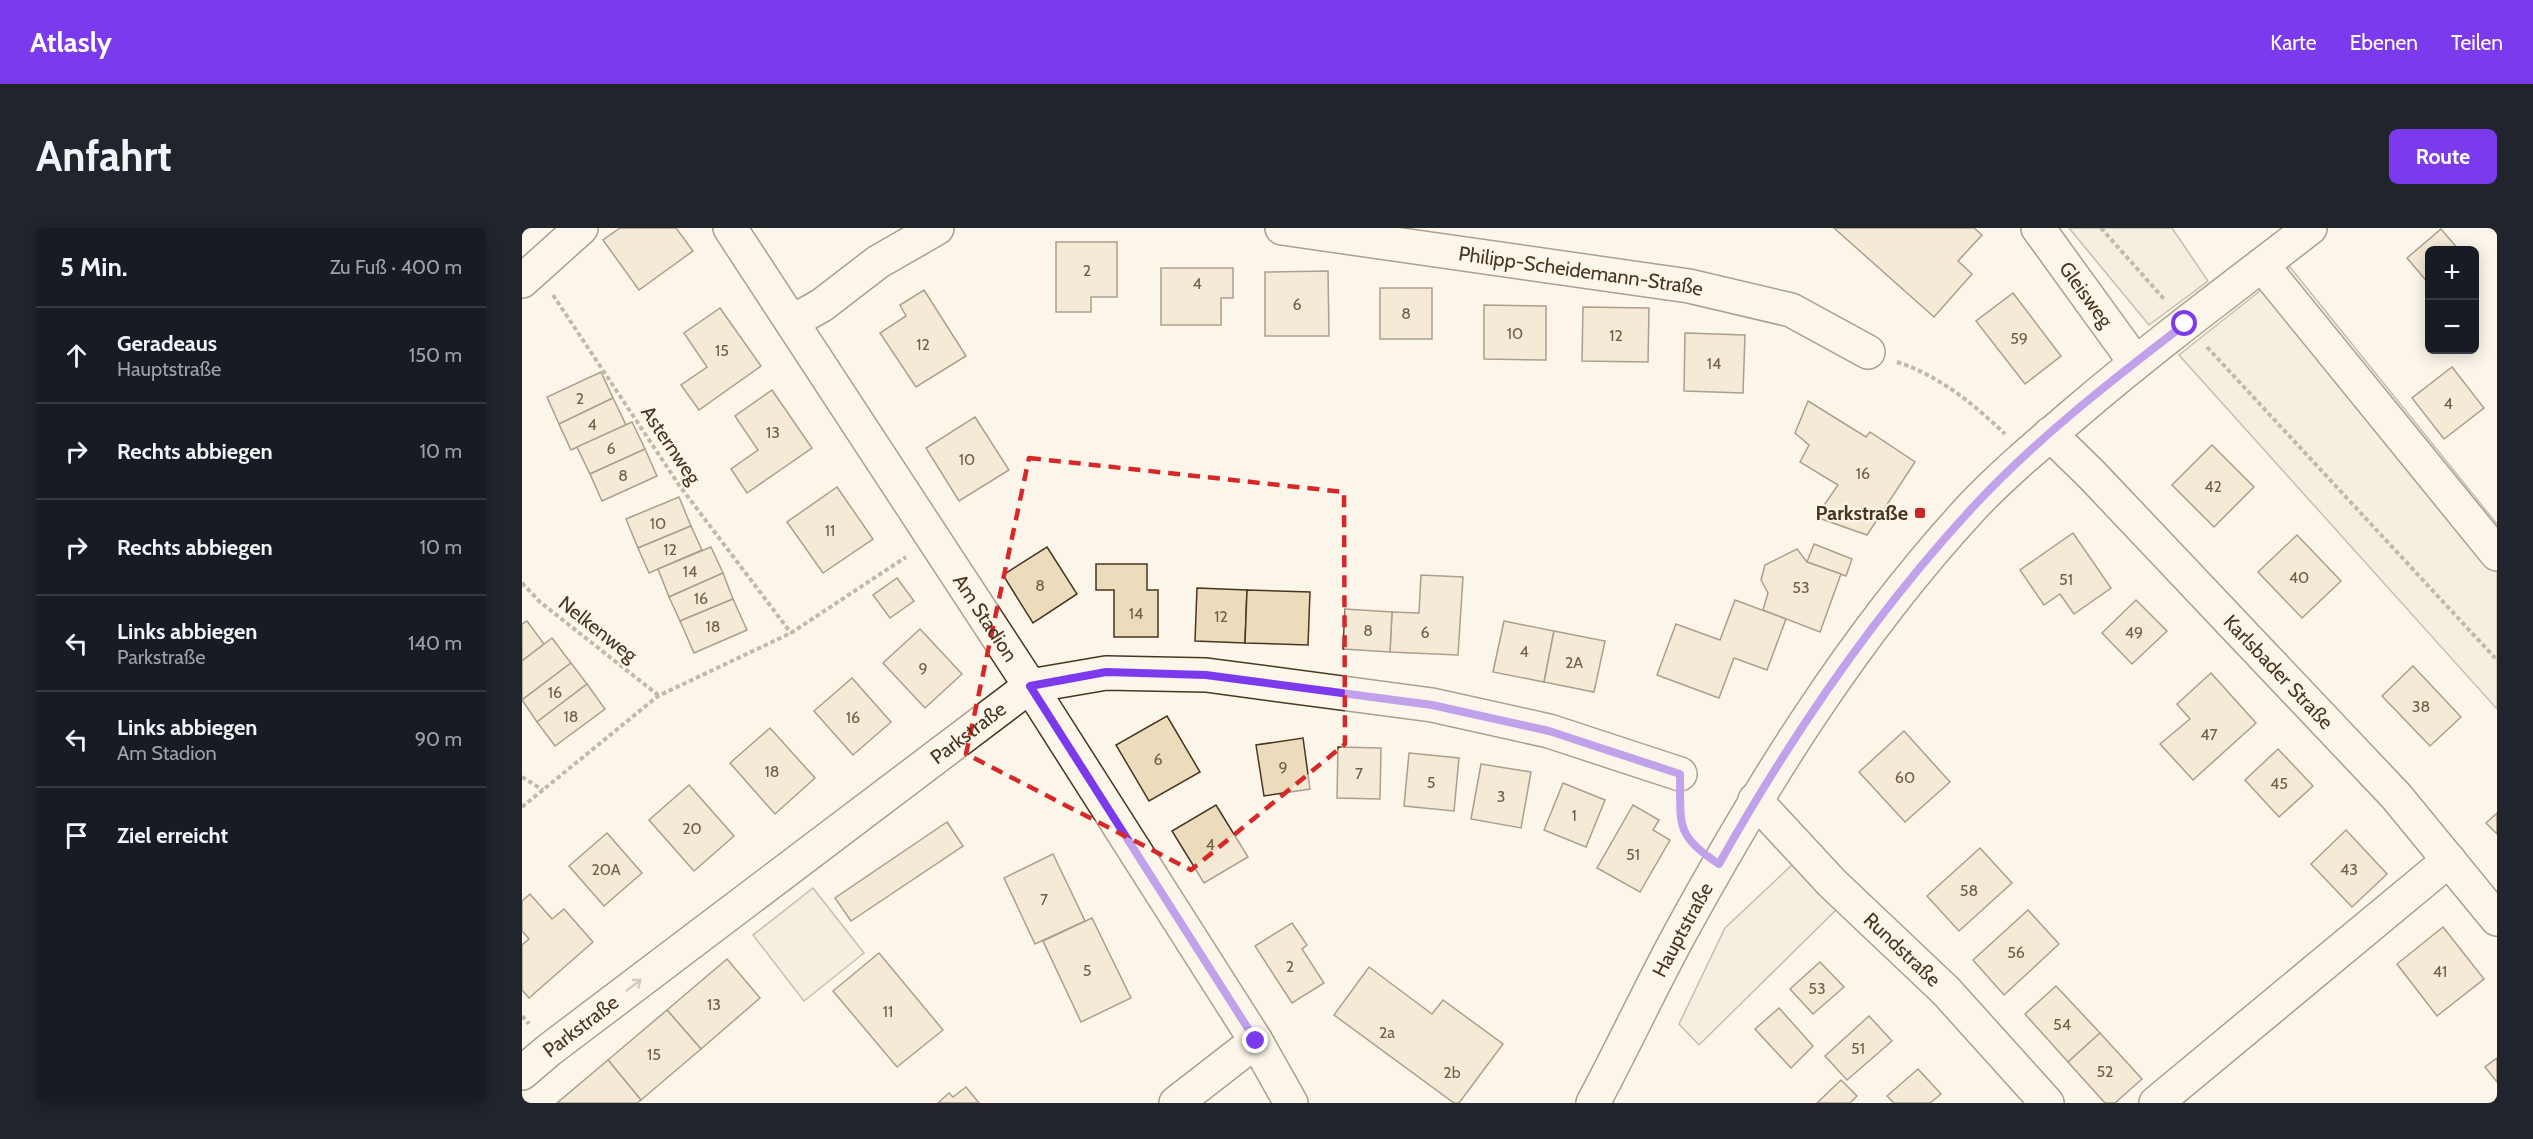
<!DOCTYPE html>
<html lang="de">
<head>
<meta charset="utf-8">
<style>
	body { margin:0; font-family:Cabin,sans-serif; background:#20242c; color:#f1f3f6 }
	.controls { position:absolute; right:18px; top:18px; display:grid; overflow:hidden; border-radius:9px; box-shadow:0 3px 15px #0003 }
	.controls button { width:54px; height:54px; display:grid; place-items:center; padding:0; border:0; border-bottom:2px solid #363941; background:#171b24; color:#f1f3f6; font:30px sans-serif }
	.stop { position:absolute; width:18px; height:18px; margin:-14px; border:4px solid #7c3aed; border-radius:50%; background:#fff }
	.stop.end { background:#7c3aed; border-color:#fff; box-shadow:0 2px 6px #0008 }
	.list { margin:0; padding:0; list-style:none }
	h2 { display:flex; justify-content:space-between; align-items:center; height:78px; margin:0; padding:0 24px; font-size:26px }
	h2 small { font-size:20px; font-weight:400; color:#9ea1a6 }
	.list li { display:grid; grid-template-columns:39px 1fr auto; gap:18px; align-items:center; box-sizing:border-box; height:96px; padding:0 24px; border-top:2px solid #363941 }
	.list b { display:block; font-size:22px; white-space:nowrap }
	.list p { margin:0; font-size:20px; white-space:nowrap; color:#9ea1a6 }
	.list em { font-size:20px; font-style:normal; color:#9ea1a6 }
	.icon { flex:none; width:33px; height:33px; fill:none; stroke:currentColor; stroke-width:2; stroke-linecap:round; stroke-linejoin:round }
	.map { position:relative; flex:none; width:1975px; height:875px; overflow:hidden; border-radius:9px }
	header { display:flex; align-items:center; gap:36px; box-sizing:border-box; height:84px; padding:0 30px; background:#7c3aed; color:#fff }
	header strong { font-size:28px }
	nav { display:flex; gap:33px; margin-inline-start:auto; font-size:21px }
	.intro { display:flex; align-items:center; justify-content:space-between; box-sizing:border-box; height:144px; padding:0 36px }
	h1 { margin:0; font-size:42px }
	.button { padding:15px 27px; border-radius:9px; background:#7c3aed; color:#fff; font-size:21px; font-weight:700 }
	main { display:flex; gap:36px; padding:0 36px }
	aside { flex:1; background:#171b24; border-radius:9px; box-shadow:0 3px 15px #0003 }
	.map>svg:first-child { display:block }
	.green { fill:#ede6d9; stroke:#887966; stroke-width:1.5 }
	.parking { fill:#ede7d9; stroke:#887966; stroke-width:1.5 }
	.building { fill:#ecdcbc; stroke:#4a3520; stroke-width:1.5 }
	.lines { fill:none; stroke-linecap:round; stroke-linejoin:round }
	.minor-casing { stroke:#4a3520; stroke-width:36 }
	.major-casing { stroke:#4a3520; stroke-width:36 }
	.path { stroke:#7f6f5c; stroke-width:4; stroke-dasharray:4.5 3; stroke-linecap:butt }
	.minor { stroke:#fbf6e9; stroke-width:33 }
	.major { stroke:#fbf6e9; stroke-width:33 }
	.oneway { stroke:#a29684 }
	.route { stroke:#7c3aed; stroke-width:8 }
	.marked { fill:none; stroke:#d62828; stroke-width:4.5; stroke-dasharray:12 8; stroke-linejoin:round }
	.poi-dot { fill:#c62828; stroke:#fbf6e9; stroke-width:2 }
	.labels { text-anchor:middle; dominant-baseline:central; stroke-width:4.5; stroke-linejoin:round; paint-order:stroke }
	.number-label { font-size:16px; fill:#725f47 }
	.street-label { font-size:20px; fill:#4a3520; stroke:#fbf6e9 }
	.poi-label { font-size:20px; font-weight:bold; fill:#4a3520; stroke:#fbf6e9; text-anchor:end }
</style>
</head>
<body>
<header>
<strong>Atlasly</strong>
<nav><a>Karte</a><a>Ebenen</a><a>Teilen</a></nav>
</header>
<div class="intro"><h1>Anfahrt</h1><a class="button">Route</a></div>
<main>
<aside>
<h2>5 Min.<small>Zu Fuß · 400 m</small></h2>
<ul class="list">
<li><svg class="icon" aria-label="ahead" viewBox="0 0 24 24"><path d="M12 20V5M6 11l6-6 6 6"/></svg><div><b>Geradeaus</b><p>Hauptstraße</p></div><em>150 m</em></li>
<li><svg class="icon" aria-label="right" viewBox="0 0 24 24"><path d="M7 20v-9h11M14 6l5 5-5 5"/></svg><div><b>Rechts abbiegen</b></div><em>10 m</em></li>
<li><svg class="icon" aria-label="right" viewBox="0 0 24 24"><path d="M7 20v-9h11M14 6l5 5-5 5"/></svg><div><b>Rechts abbiegen</b></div><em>10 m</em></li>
<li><svg class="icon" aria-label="left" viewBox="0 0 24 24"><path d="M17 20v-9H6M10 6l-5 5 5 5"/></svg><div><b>Links abbiegen</b><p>Parkstraße</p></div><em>140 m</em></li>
<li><svg class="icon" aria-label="left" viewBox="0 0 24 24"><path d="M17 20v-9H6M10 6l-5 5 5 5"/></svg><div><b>Links abbiegen</b><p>Am Stadion</p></div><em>90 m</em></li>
<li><svg class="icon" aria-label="arrive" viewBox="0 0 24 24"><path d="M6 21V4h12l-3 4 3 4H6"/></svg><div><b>Ziel erreicht</b></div></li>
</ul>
</aside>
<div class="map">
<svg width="1975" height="875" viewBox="0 0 1975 875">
	<rect width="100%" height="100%" fill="#fbf6e9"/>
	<g class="green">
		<polygon points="1547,0 1650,0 1686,53 1627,97"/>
		<polygon points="1768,39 1975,296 1975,481 1657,127"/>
	</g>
	<g class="parking">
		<polygon points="1272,635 1315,681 1177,817 1157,796 1203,700"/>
		<polygon points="291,660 342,725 282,773 231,707"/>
	</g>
	<g class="building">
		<polygon points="98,0 154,0 171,23 117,62 81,12"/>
		<polygon points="1312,0 1452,0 1460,7 1436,33 1450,46 1412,89"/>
		<polygon points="1919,1 1937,22 1908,22 1908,57 1885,30"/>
		<polygon points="534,14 595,14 595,69 569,69 569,84 534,84"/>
		<polygon points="639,40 711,40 711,70 699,70 699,97 639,97"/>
		<polygon points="806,43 807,108 743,108 743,44"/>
		<rect x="858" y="60" width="52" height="51"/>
		<polygon points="402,62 444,128 394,159 358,105 384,88 378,77"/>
		<polygon points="1491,65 1539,128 1503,156 1454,93"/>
		<polygon points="962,77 1024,78 1024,132 962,131"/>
		<polygon points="1061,79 1127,80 1126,134 1060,133"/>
		<polygon points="198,80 239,138 177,182 159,157 185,139 162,105"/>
		<polygon points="1163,105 1223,107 1221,165 1162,163"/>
		<polygon points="1930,139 1962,180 1922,211 1890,170"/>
		<polygon points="79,144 91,170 37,196 25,169"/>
		<polygon points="250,162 290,220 225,265 209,241 236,222 213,188"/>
		<polygon points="91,170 104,197 49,222 37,196"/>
		<polygon points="1286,173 1344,209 1348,204 1393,234 1345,307 1294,289 1316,257 1278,234 1287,217 1273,205"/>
		<polygon points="453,189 487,242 437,273 404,220"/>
		<polygon points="110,194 123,221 68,246 55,219"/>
		<polygon points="1690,217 1732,259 1692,299 1650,257"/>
		<polygon points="123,221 135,248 80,273 68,246"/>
		<polygon points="315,259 351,311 301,345 265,294"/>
		<polygon points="157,269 169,298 116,320 104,291"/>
		<polygon points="169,298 180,322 127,345 116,320"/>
		<polygon points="1551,305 1589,360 1552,386 1538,366 1522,377 1498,342"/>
		<polygon points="1775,307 1819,353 1780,390 1736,344"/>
		<polygon points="1292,316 1330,331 1324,348 1285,334"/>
		<polygon points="189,319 201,345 147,369 136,341"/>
		<polygon points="525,319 555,366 511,395 481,347"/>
		<polygon points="1275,321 1285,334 1319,346 1298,404 1241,382 1246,365 1239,352 1243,337"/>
		<polygon points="574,336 625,336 625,362 636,362 636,409 592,409 592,362 574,362"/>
		<polygon points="201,345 211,371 158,393 147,369"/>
		<polygon points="899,347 941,349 936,427 868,424 870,384 897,385"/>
		<polygon points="375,350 392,373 368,390 351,367"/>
		<polygon points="675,360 725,362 723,415 673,413"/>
		<polygon points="725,362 788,364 786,417 723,415"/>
		<polygon points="211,371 225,402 172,425 158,393"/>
		<polygon points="1213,372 1264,391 1245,442 1212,430 1197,470 1135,447 1154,396 1198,412"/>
		<polygon points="1614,372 1645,403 1610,436 1580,405"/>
		<polygon points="823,381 870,384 868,424 821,421"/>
		<polygon points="5,393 22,416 0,433 0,396"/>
		<polygon points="982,393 1032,403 1022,454 971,444"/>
		<polygon points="398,401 440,446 403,480 361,435"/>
		<polygon points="1032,403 1083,413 1072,464 1022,454"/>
		<polygon points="30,410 49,435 0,472 0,433"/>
		<polygon points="49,435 65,456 15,494 0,472"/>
		<polygon points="1891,438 1939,489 1908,518 1860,468"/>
		<polygon points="1689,445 1734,495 1671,552 1638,516 1668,491 1655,476"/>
		<polygon points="330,450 369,494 331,527 292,483"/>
		<polygon points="65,456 83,481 33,518 15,494"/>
		<polygon points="645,488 678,544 627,573 594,517"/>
		<polygon points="248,500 293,550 253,586 208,535"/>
		<polygon points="1382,503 1428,554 1383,594 1337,544"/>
		<polygon points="781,510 788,561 742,568 734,517"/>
		<polygon points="816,519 859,520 858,571 815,570"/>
		<polygon points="1756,521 1791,558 1757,589 1723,552"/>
		<polygon points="887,525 937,530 932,583 882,578"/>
		<polygon points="959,536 1009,544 999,600 949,591"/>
		<polygon points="1041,555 1083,572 1064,619 1022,602"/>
		<polygon points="167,557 212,608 172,643 127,592"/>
		<polygon points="694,577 726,629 682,655 650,603"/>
		<polygon points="1111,577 1137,592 1131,602 1148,612 1118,664 1075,640"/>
		<polygon points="1975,585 1975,606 1964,595"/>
		<polygon points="425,594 441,618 329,693 313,670"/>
		<polygon points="1824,602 1865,646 1830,679 1789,636"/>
		<polygon points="85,605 120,645 82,678 47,638"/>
		<polygon points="1458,620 1490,655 1437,703 1405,668"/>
		<polygon points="531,626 563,693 513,716 482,650"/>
		<polygon points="8,666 30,691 42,681 71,714 7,770 0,762 0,717 7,711 0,703 0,673"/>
		<polygon points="1506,682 1537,716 1482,767 1451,732"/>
		<polygon points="570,690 609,770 559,794 521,713"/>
		<polygon points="770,695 785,717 780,721 802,755 770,775 733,718"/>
		<polygon points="1921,699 1962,751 1915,788 1875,736"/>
		<polygon points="357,725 421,802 375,839 311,763"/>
		<polygon points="205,731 238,770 179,821 145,782"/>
		<polygon points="1298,734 1322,759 1291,786 1268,761"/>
		<polygon points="847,739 910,786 921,772 981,816 937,875 932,875 812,787"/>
		<polygon points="1534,758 1578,805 1546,834 1503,786"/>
		<polygon points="1257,780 1291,818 1269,840 1233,801"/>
		<polygon points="145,782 179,821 119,872 86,832"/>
		<polygon points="1347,788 1370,813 1325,852 1303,828"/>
		<polygon points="1578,805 1620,851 1593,875 1583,875 1546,834"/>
		<polygon points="1975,830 1975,854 1963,839"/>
		<polygon points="86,832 119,872 115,875 35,875"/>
		<polygon points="1396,841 1419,866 1408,875 1372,875 1365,868"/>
		<polygon points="1319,852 1335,868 1328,875 1295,875"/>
		<polygon points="444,859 457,875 416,875 427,865 431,869"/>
	</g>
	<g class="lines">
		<defs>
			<g id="minor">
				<path id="s1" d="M 208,0 L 508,458 L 734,813 L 769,875"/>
				<path id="s2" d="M 760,0 L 1167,58 L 1269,82 L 1346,124"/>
				<path id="s3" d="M 1516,0 L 1613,134"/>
				<polyline points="1740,37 1975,326"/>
				<polyline points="0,53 59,0"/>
				<polyline points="270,94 300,77 356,34 415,0"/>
				<path id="s4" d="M 1528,206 L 1570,247 L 1874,568 L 1975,691"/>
				<path id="s5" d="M 1233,572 L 1310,655 L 1424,763 L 1525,875"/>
				<path id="s6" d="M 0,845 L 27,822 L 508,458 L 584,445 L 684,447 L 910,477 L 1027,503 L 1158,546"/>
				<polyline points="654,875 734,813"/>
				<polyline points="1634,875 1927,632"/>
			</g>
			<g id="major">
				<path id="s7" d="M 1071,875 C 1100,821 1126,765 1155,711 C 1239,557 1331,408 1450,279 C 1483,244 1521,213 1557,182 C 1632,118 1710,60 1788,0"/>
			</g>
		</defs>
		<use href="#minor" class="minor-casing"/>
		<use href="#major" class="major-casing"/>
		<g class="path">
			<polyline points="1579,0 1642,71"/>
			<polyline points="31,67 157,257 269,405"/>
			<polyline points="1685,119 1975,432"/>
			<path d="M 1375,134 C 1416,147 1452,176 1483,206"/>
			<polyline points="0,355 18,374 136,467"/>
			<polyline points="0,549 21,562"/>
			<polyline points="1159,577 1160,602 1170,617"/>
			<polyline points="0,579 136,468 269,405 384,329"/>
			<polyline points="0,788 7,796"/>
		</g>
		<use href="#minor" class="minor"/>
		<use href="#major" class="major"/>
	</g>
	<defs><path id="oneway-shaft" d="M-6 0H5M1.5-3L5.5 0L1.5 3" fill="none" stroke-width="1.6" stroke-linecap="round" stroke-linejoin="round" transform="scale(1.5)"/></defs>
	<use class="oneway" href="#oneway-shaft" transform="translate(112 757) rotate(-37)"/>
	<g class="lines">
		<path class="route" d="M 734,813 L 508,458 L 584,444 L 684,447 L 910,477 L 1027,503 L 1158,546 C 1159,596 1152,607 1197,636 C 1269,508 1351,387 1451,279 C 1514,211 1590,152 1663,96"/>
	</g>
	<path d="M0 0H1975V875H0ZM 507,230 L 822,264 L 823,516 L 669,642 L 444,526 Z" fill="#fbf6e9" fill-opacity=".55" fill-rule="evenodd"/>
	<path class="marked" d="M 507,230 L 822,264 L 823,516 L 669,642 L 444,526 Z"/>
	<rect class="poi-dot" x="1392" y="279" width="12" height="12" rx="3"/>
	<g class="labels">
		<g class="number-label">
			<text x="565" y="42">2</text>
			<text x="675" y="55">4</text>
			<text x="775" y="76">6</text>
			<text x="884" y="85">8</text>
			<text x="993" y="105">10</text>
			<text x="1094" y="107">12</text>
			<text x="1497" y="110">59</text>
			<text x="401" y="116">12</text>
			<text x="200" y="122">15</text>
			<text x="1192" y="135">14</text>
			<text x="58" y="170">2</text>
			<text x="1926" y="175">4</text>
			<text x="70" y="196">4</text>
			<text x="251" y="204">13</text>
			<text x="89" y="220">6</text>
			<text x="445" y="231">10</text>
			<text x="1341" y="245">16</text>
			<text x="101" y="247">8</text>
			<text x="1691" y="258">42</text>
			<text x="136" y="295">10</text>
			<text x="308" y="302">11</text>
			<text x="148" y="321">12</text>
			<text x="168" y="343">14</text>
			<text x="1777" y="349">40</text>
			<text x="1544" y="351">51</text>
			<text x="518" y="357">8</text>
			<text x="1279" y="359">53</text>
			<text x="179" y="370">16</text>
			<text x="614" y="385">14</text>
			<text x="699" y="388">12</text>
			<text x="191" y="398">18</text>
			<text x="846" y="402">8</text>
			<text x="903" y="404">6</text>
			<text x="1612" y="404">49</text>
			<text x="1002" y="423">4</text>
			<text x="1052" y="434">2A</text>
			<text x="401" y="440">9</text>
			<text x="33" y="464">16</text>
			<text x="1899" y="478">38</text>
			<text x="49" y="488">18</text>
			<text x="331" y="489">16</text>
			<text x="1687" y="506">47</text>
			<text x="636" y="531">6</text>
			<text x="761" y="539">9</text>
			<text x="250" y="543">18</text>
			<text x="837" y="545">7</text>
			<text x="1383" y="549">60</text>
			<text x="909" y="554">5</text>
			<text x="1757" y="555">45</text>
			<text x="979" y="568">3</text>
			<text x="1052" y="587">1</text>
			<text x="170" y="600">20</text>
			<text x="688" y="616">4</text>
			<text x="1111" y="626">51</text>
			<text x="84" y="641">20A</text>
			<text x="1827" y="641">43</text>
			<text x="1447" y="662">58</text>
			<text x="522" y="671">7</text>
			<text x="1494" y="724">56</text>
			<text x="768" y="738">2</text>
			<text x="565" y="742">5</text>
			<text x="1918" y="743">41</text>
			<text x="1295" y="760">53</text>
			<text x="192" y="776">13</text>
			<text x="366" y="783">11</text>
			<text x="1540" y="796">54</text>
			<text x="865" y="804">2a</text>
			<text x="1336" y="820">51</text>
			<text x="132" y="826">15</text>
			<text x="1583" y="843">52</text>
			<text x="930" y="844">2b</text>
		</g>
		<g class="street-label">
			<text stroke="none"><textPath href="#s2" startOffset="302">Philipp-Scheidemann-Straße</textPath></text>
			<text stroke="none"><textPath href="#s3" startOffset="82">Gleisweg</textPath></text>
			<text transform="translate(149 217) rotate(56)">Asternweg</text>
			<text stroke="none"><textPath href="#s1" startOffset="466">Am Stadion</textPath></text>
			<text transform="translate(76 401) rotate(38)">Nelkenweg</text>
			<text stroke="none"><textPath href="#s4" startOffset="330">Karlsbader Straße</textPath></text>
			<text stroke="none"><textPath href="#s6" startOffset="561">Parkstraße</textPath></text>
			<text stroke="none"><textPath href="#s7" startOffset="195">Hauptstraße</textPath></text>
			<text stroke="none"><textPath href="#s5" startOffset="210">Rundstraße</textPath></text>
			<text stroke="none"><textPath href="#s6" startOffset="75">Parkstraße</textPath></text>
		</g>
		<g class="poi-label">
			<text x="1386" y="285">Parkstraße</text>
		</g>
	</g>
</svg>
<div class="controls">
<button>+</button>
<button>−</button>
</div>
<div class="stop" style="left:1663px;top:96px"></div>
<div class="stop end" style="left:734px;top:813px"></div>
</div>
</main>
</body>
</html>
